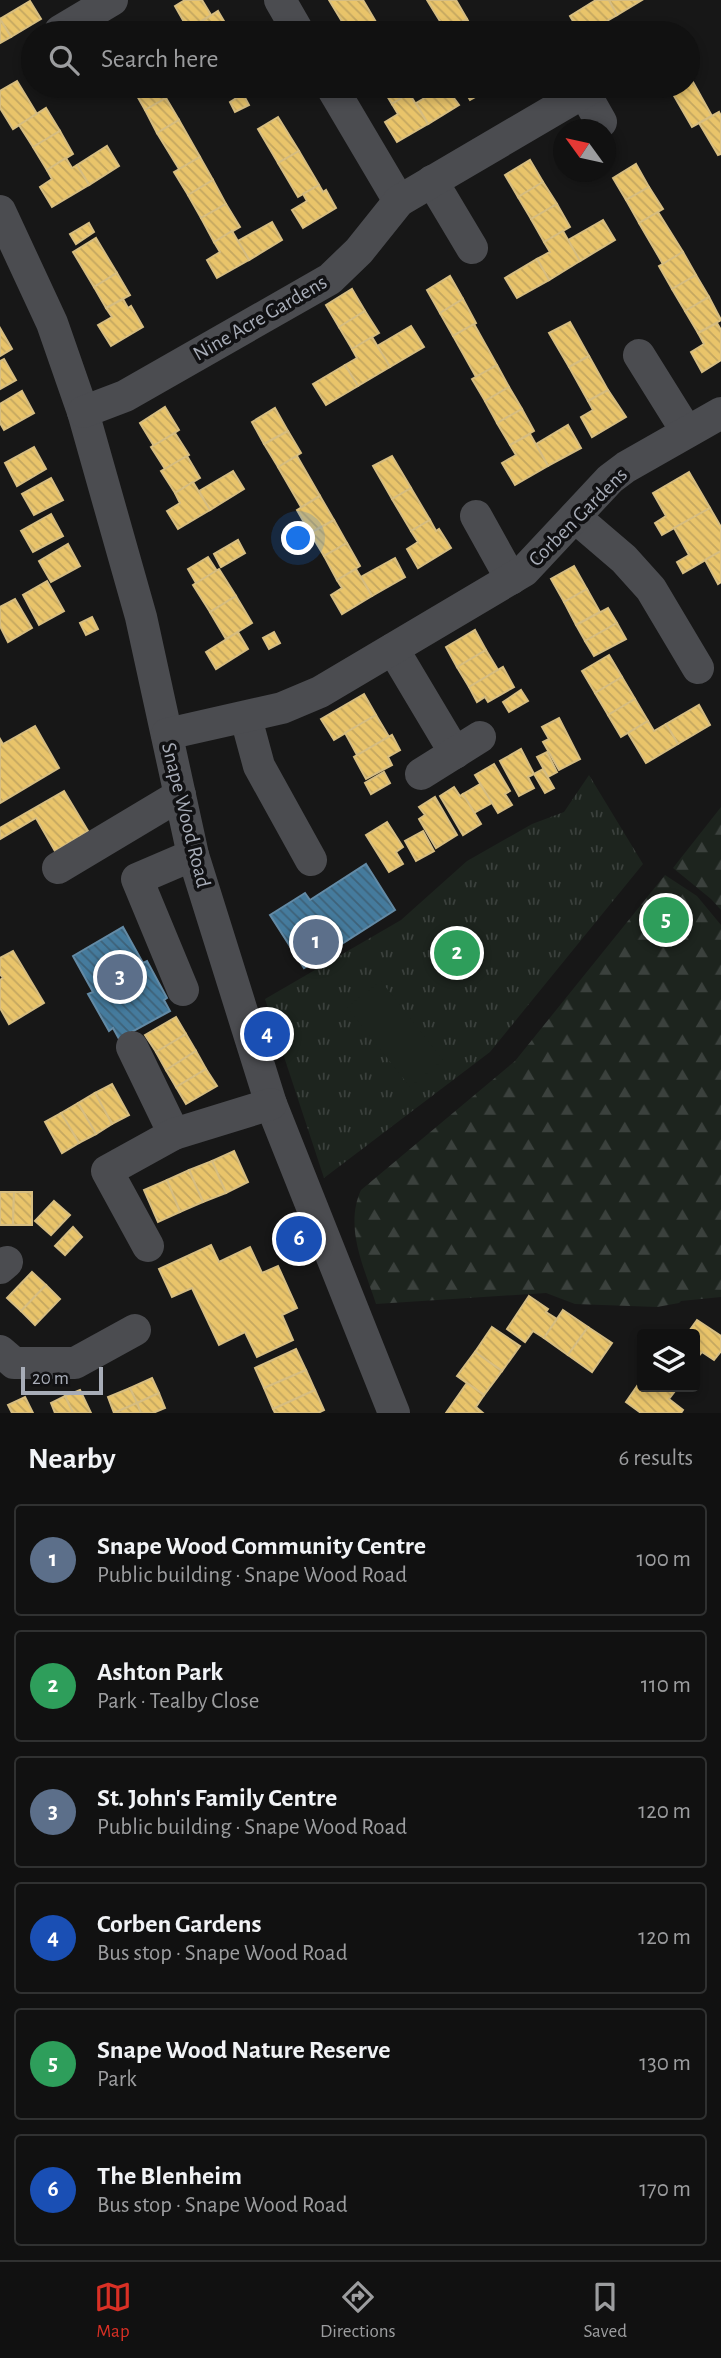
<!DOCTYPE html>
<html lang="en">
<head>
<meta charset="utf-8">
<style>
	body { margin:0; font-family:"Alegreya Sans",sans-serif; background:#1e1f1f; color:#f1f3f6 }
	.controls { position:absolute; right:21px; bottom:21px; display:grid; overflow:hidden; border-radius:7px; box-shadow:0 4px 10px #0003 }
	.controls button { width:63px; height:63px; display:grid; place-items:center; padding:0; border:0; border-bottom:2px solid #303131; background:#111; color:#f1f3f6; font:35px sans-serif }
	.compass { position:absolute; left:553px; top:119px; width:63px; height:63px; border-radius:50%; background:#111; box-shadow:0 4px 10px #0003; rotate:303deg }
	.scale { position:absolute; left:21px; bottom:18px; width:82px; box-sizing:border-box; padding-left:7px; border:4px solid #a8adb8; border-top:0; font-size:19px; line-height:24px; white-space:nowrap; color:#a8adb8; -webkit-text-stroke:5px #111113; paint-order:stroke }
	.you { position:absolute; left:299px; top:539px; width:24px; height:24px; margin:-18px; border:5px solid #fff; border-radius:50%; background:#1a73e8; box-shadow:0 0 0 10px #1a73e833 }
	.badge { display:grid; place-items:center; width:46px; height:46px; border-radius:50%; background:#d93025; color:#fff; font-size:23px; font-weight:700 }
	.pin { position:absolute; translate:-50% -50%; border:4px solid #fff; box-shadow:0 2px 7px #0006 }
	.list { margin:0; padding:0; list-style:none }
	h2 { display:flex; justify-content:space-between; align-items:center; height:91px; margin:0; padding:0 28px; font-size:30px }
	h2 small { font-size:23px; font-weight:400; color:#9c9d9f }
	.list li { display:grid; grid-template-columns:46px 1fr auto; gap:21px; align-items:center; box-sizing:border-box; height:112px; margin:0 14px 14px; padding:0 14px; border:2px solid #303131; border-radius:7px }
	.list b { display:block; font-size:26px; white-space:nowrap }
	.list p { margin:0; font-size:23px; white-space:nowrap; color:#9c9d9f }
	.list em { font-size:23px; font-style:normal; color:#9c9d9f }
	.icon { flex:none; width:38px; height:38px; fill:none; stroke:currentColor; stroke-width:2; stroke-linecap:round; stroke-linejoin:round }
	.map { position:relative; flex:none; width:721px; height:1413px; overflow:hidden }
	.search { position:absolute; background:#111; box-shadow:0 4px 10px #0003; left:21px; right:21px; top:21px; height:77px; display:flex; align-items:center; gap:18px; box-sizing:border-box; padding:0 24px; border-radius:38px; color:#9c9d9f; font-size:26px }
	.sheet { height:847px; background:#111 }
	nav { display:flex; justify-content:space-around; align-items:center; box-sizing:border-box; height:98px; border-top:2px solid #303131; background:#111; font-size:19px; color:#9c9d9f }
	nav a { display:grid; justify-items:center; gap:4px }
	nav .on { color:#d93025 }
	.map>svg:first-child { display:block }
	.grass { fill:url(#grass-tufts) }
	.forest { fill:url(#forest-firs) }
	.garden { fill:#1d241e }
	.homes { fill:url(#homes-back-hatch); stroke:#d6bd81; stroke-width:2 }
	.public { fill:url(#public-back-hatch); stroke:#638aa5; stroke-width:2 }
	.lines { fill:none; stroke-linecap:round; stroke-linejoin:round }
	.minor { stroke:#4b4c50; stroke-width:32 }
	.labels { text-anchor:middle; dominant-baseline:central; stroke-width:7; stroke-linejoin:round; paint-order:stroke }
	.street-label { font-size:21px; fill:#a8adb8; stroke:#111113 }
</style>
</head>
<body>
<div class="map">
<svg width="721" height="1413" viewBox="0 0 721 1413">
	<defs>
		<pattern id="grass-tufts" width="24" height="20" patternUnits="userSpaceOnUse" patternTransform="scale(1.75)"><rect width="24" height="20" fill="#1d241e"/><path d="M3 7l-1-3M5 7V3M7 7l1-3M15 17l-1-3M17 17v-4M19 17l1-3" fill="none" stroke="#3b413d"/></pattern>
		<pattern id="forest-firs" width="22" height="20" patternUnits="userSpaceOnUse" patternTransform="scale(1.75)"><rect width="22" height="20" fill="#1d241e"/><path d="M5 1l3.5 6h-7zM16 11l3.5 6h-7z" fill="#3b413d"/></pattern>
		<pattern id="homes-back-hatch" width="6" height="6" patternUnits="userSpaceOnUse" patternTransform="scale(1.75)"><rect width="6" height="6" fill="#e9c46a"/><path d="M-1 5l2 2M0 0l6 6M5-1l2 2" fill="none" stroke="#c4a760"/></pattern>
		<pattern id="public-back-hatch" width="6" height="6" patternUnits="userSpaceOnUse" patternTransform="scale(1.75)"><rect width="6" height="6" fill="#457b9d"/><path d="M-1 5l2 2M0 0l6 6M5-1l2 2" fill="none" stroke="#3e6279"/></pattern>
	</defs>
	<rect width="100%" height="100%" fill="#171717"/>
	<polygon class="grass" points="589,775 643,864 490,1052 324,1178 265,999 401,920 467,861 532,824 564,812"/>
	<g class="forest">
		<polygon points="721,807 721,910 711,899 673,868"/>
		<path d="M 665,875 L 697,896 L 721,925 L 721,1297 L 681,1301 L 679,1303 L 657,1307 L 575,1304 L 546,1293 L 376,1304 C 364,1267 344,1227 361,1190 L 515,1061 Z"/>
	</g>
	<polygon class="garden" points="381,981 443,1060 410,1087 347,1007"/>
	<g class="homes">
		<polygon points="185,0 202,0 211,15 188,29 175,6"/>
		<polygon points="329,0 363,0 379,27 367,33 349,33"/>
		<polygon points="427,0 456,0 467,19 446,31"/>
		<polygon points="596,0 609,0 617,15 586,33 580,33 570,16"/>
		<polygon points="609,0 642,0 617,15"/>
		<polygon points="30,1 41,19 11,37 0,19"/>
		<polygon points="218,11 231,33 205,33 199,23"/>
		<polygon points="0,19 11,37 0,43"/>
		<polygon points="467,19 475,33 447,33 446,31"/>
		<polygon points="17,81 37,114 13,129 0,108 0,91"/>
		<polygon points="693,82 712,116 692,127 673,94"/>
		<polygon points="134,86 159,86 166,98 145,110 132,87"/>
		<polygon points="381,86 414,86 416,89 392,104"/>
		<polygon points="445,86 459,105 428,124 416,103"/>
		<polygon points="462,86 495,86 470,100"/>
		<polygon points="409,93 428,124 397,142 385,122 398,114 392,104"/>
		<polygon points="243,94 249,105 235,112 230,102"/>
		<polygon points="166,98 179,120 157,133 145,110"/>
		<polygon points="46,108 60,131 33,147 19,125"/>
		<polygon points="719,112 721,116 721,154 718,155 699,123"/>
		<polygon points="278,117 299,151 278,163 258,129"/>
		<polygon points="179,120 200,157 179,169 157,133"/>
		<polygon points="60,131 73,154 47,170 33,147"/>
		<polygon points="107,146 119,166 89,185 77,165"/>
		<polygon points="299,151 319,185 298,197 278,163"/>
		<polygon points="200,157 213,180 188,195 174,172"/>
		<polygon points="66,158 72,168 77,165 89,185 52,207 40,187 52,179 47,170"/>
		<polygon points="530,160 543,182 518,197 505,175"/>
		<polygon points="636,164 649,187 626,200 613,178"/>
		<polygon points="213,180 226,204 201,218 188,195"/>
		<polygon points="543,182 557,204 531,219 518,197"/>
		<polygon points="319,185 323,192 326,190 336,208 303,228 292,210 307,201 303,194"/>
		<polygon points="649,187 663,209 639,223 626,200"/>
		<polygon points="226,204 240,227 214,242 201,218"/>
		<polygon points="557,204 570,227 544,242 531,219"/>
		<polygon points="658,212 683,252 663,264 639,223"/>
		<polygon points="603,220 615,240 580,261 568,240"/>
		<polygon points="272,222 282,240 249,260 238,241"/>
		<polygon points="89,223 94,232 76,244 70,234"/>
		<polygon points="232,231 249,260 217,278 207,260 220,252 214,242"/>
		<polygon points="563,231 580,261 549,280 537,259 550,252 544,242"/>
		<polygon points="96,238 117,273 94,287 73,252"/>
		<polygon points="683,252 696,275 672,289 659,266"/>
		<polygon points="537,259 549,280 517,298 505,278"/>
		<polygon points="117,273 130,295 106,308 94,287"/>
		<polygon points="696,275 709,297 685,311 672,289"/>
		<polygon points="450,276 463,299 440,313 427,290"/>
		<polygon points="352,289 365,311 339,327 326,305"/>
		<polygon points="709,297 721,320 698,333 685,311"/>
		<polygon points="123,299 128,308 131,306 143,327 111,346 98,325 112,317 106,308"/>
		<polygon points="463,299 476,323 453,336 440,313"/>
		<polygon points="365,311 379,333 352,349 339,327"/>
		<polygon points="570,322 589,356 569,367 549,333"/>
		<polygon points="717,323 721,330 721,360 702,372 691,352 704,344 698,333"/>
		<polygon points="474,324 497,365 476,377 453,336"/>
		<polygon points="411,326 424,347 390,367 377,346"/>
		<polygon points="0,328 12,349 0,356"/>
		<polygon points="372,337 390,367 358,386 345,365 357,358 352,349"/>
		<polygon points="589,356 608,390 588,401 569,367"/>
		<polygon points="4,359 16,380 0,389 0,361"/>
		<polygon points="345,365 358,386 326,405 313,384"/>
		<polygon points="497,365 509,387 485,401 472,379"/>
		<polygon points="509,387 522,409 497,423 485,401"/>
		<polygon points="608,390 626,417 592,437 581,417 593,410 588,401"/>
		<polygon points="22,391 34,413 4,430 0,423 0,404"/>
		<polygon points="165,407 179,430 154,446 140,423"/>
		<polygon points="275,408 288,431 264,444 252,422"/>
		<polygon points="522,409 534,431 510,445 497,423"/>
		<polygon points="568,425 581,448 548,466 536,444"/>
		<polygon points="288,431 301,453 278,467 264,444"/>
		<polygon points="175,433 189,455 165,469 151,447"/>
		<polygon points="530,434 548,466 515,485 502,463 516,455 510,445"/>
		<polygon points="34,447 46,469 17,486 5,463"/>
		<polygon points="187,456 200,478 175,493 161,471"/>
		<polygon points="297,456 320,496 301,507 278,467"/>
		<polygon points="392,456 411,488 392,499 373,466"/>
		<polygon points="233,471 244,489 210,510 199,491"/>
		<polygon points="689,472 710,508 662,535 655,523 666,516 653,493"/>
		<polygon points="51,478 63,500 34,515 22,494"/>
		<polygon points="193,482 210,510 178,529 167,511 180,503 175,493"/>
		<polygon points="411,488 430,520 411,531 392,499"/>
		<polygon points="320,496 334,520 310,533 297,510"/>
		<polygon points="710,508 721,527 721,551 683,573 677,562 689,555 674,528"/>
		<polygon points="51,514 63,536 33,552 21,531"/>
		<polygon points="334,520 347,543 324,556 310,533"/>
		<polygon points="430,520 436,531 439,529 451,548 418,568 407,549 418,542 411,531"/>
		<polygon points="238,540 245,553 221,567 214,554"/>
		<polygon points="347,543 360,566 337,580 324,556"/>
		<polygon points="68,544 80,566 51,582 39,561"/>
		<polygon points="721,551 721,582 718,584 705,560"/>
		<polygon points="208,557 217,571 196,583 188,569"/>
		<polygon points="395,558 405,577 372,596 361,577"/>
		<polygon points="574,566 587,589 564,602 551,579"/>
		<polygon points="219,569 236,596 210,612 193,585"/>
		<polygon points="356,569 372,596 342,614 331,595 342,588 337,580"/>
		<polygon points="47,581 64,611 39,625 23,595"/>
		<polygon points="587,589 600,612 576,625 564,602"/>
		<polygon points="236,596 252,623 226,639 210,612"/>
		<polygon points="15,599 32,628 8,642 0,626 0,607"/>
		<polygon points="608,608 617,623 585,641 576,625"/>
		<polygon points="92,617 98,629 86,635 80,623"/>
		<polygon points="617,623 626,639 594,656 585,641"/>
		<polygon points="475,630 486,650 457,667 446,647"/>
		<polygon points="238,632 248,649 216,669 206,652"/>
		<polygon points="274,632 280,643 269,649 263,638"/>
		<polygon points="486,650 498,670 469,687 457,667"/>
		<polygon points="609,655 622,677 595,693 582,671"/>
		<polygon points="503,667 514,687 488,702 485,697 477,702 469,687"/>
		<polygon points="622,677 635,699 608,715 595,693"/>
		<polygon points="521,690 528,701 509,712 503,702"/>
		<polygon points="364,694 376,715 334,740 321,719"/>
		<polygon points="635,699 648,721 621,737 608,715"/>
		<polygon points="699,705 710,725 678,744 666,724"/>
		<polygon points="376,715 389,737 357,755 345,733"/>
		<polygon points="559,718 580,759 559,770 543,742 549,739 542,727"/>
		<polygon points="648,721 654,731 666,724 678,744 646,763 628,733"/>
		<polygon points="35,726 59,768 0,803 0,739 3,744"/>
		<polygon points="392,735 400,750 388,757 392,765 366,779 354,757"/>
		<polygon points="521,749 534,774 528,777 534,788 519,796 500,761"/>
		<polygon points="547,752 557,772 548,777 537,757"/>
		<polygon points="494,764 510,791 505,794 512,805 498,813 475,775"/>
		<polygon points="543,769 554,788 545,793 534,774"/>
		<polygon points="384,772 390,783 371,794 365,783"/>
		<polygon points="480,784 492,803 474,813 463,794"/>
		<polygon points="454,787 460,796 463,794 481,824 463,835 440,796"/>
		<polygon points="64,791 88,831 55,851 36,818 0,839 0,828"/>
		<polygon points="435,797 457,835 436,848 419,819 425,815 419,807"/>
		<polygon points="387,822 403,847 396,852 403,864 389,872 366,835"/>
		<polygon points="423,831 434,851 416,861 405,841"/>
		<polygon points="13,951 44,1003 9,1024 0,1008 0,980 3,978 0,974 0,958"/>
		<polygon points="176,1017 186,1034 156,1052 145,1035"/>
		<polygon points="186,1034 196,1051 166,1070 156,1052"/>
		<polygon points="196,1051 206,1069 176,1087 166,1070"/>
		<polygon points="206,1069 217,1086 186,1104 176,1087"/>
		<polygon points="112,1084 129,1115 112,1124 95,1093"/>
		<polygon points="95,1093 112,1124 96,1134 78,1103"/>
		<polygon points="78,1103 96,1134 79,1143 61,1113"/>
		<polygon points="61,1113 79,1143 62,1153 45,1122"/>
		<polygon points="234,1151 248,1182 226,1193 212,1161"/>
		<polygon points="212,1161 226,1193 203,1202 189,1170"/>
		<polygon points="189,1170 203,1202 180,1212 167,1180"/>
		<polygon points="167,1180 180,1212 158,1222 144,1190"/>
		<polygon points="0,1192 14,1192 13,1225 0,1225"/>
		<polygon points="14,1192 32,1192 32,1225 13,1225"/>
		<polygon points="54,1201 70,1215 51,1235 35,1221"/>
		<polygon points="73,1227 82,1237 65,1255 55,1246"/>
		<polygon points="211,1245 219,1262 250,1247 262,1273 278,1266 297,1308 282,1315 293,1340 257,1357 245,1332 219,1345 192,1288 172,1297 159,1269"/>
		<polygon points="32,1272 46,1285 21,1311 7,1298"/>
		<polygon points="46,1285 60,1299 35,1325 21,1311"/>
		<polygon points="529,1296 548,1309 546,1312 557,1319 544,1338 533,1331 525,1342 507,1329"/>
		<polygon points="563,1310 588,1327 568,1355 544,1338"/>
		<polygon points="697,1320 721,1336 721,1351 714,1360 702,1352 695,1360 695,1334 687,1334"/>
		<polygon points="492,1327 520,1346 502,1371 475,1352"/>
		<polygon points="588,1327 612,1343 592,1372 568,1355"/>
		<polygon points="296,1349 306,1370 264,1388 255,1368"/>
		<polygon points="475,1352 502,1371 484,1395 457,1376"/>
		<polygon points="306,1370 315,1390 273,1409 264,1388"/>
		<polygon points="152,1378 159,1393 137,1403 130,1388"/>
		<polygon points="642,1379 642,1387 669,1387 675,1391 669,1399 683,1410 681,1413 641,1413 626,1402"/>
		<polygon points="467,1383 484,1395 476,1407 483,1413 446,1413"/>
		<polygon points="130,1388 137,1403 114,1413 108,1397"/>
		<polygon points="80,1390 91,1413 73,1413 65,1396"/>
		<polygon points="315,1390 324,1410 318,1413 275,1413 273,1409"/>
		<polygon points="159,1393 165,1408 153,1413 141,1413 137,1403"/>
		<polygon points="65,1396 73,1413 55,1413 51,1403"/>
		<polygon points="25,1397 33,1413 12,1413 8,1405"/>
		<polygon points="137,1403 141,1413 114,1413"/>
	</g>
	<g class="public">
		<polygon points="366,864 395,910 304,968 270,915 305,893 310,900"/>
		<polygon points="123,927 143,963 147,961 167,998 164,1000 170,1011 119,1039 113,1028 109,1031 88,994 93,992 73,956"/>
	</g>
	<g class="lines">
		<g class="minor">
			<polyline points="280,0 299,33"/>
			<polyline points="60,31 112,0"/>
			<polyline points="331,86 399,201"/>
			<polyline points="584,92 601,122"/>
			<polyline points="432,181 472,248"/>
			<polyline points="0,211 52,323 83,412 141,617 193,855 271,1104 394,1413"/>
			<polyline points="639,355 687,432"/>
			<polyline points="83,412 125,396 330,279 359,251 399,201 595,86"/>
			<polyline points="476,516 511,579"/>
			<polyline points="575,517 624,559 651,589 698,668"/>
			<polyline points="393,649 455,753"/>
			<polyline points="246,718 259,766 311,860"/>
			<polyline points="167,734 282,708 320,692 524,571 610,479 626,467 721,413"/>
			<polyline points="421,774 480,737"/>
			<polyline points="58,868 180,795"/>
			<polyline points="183,990 137,879 193,855"/>
			<polyline points="132,1047 174,1134"/>
			<polyline points="148,1246 107,1171 174,1134 271,1104"/>
			<polyline points="0,1268 7,1262"/>
			<polyline points="0,1351 14,1363 75,1363 135,1330"/>
		</g>
	</g>
	<g class="labels">
		<g class="street-label">
			<text transform="translate(260 318) rotate(-30)">Nine Acre Gardens</text>
			<text transform="translate(578 517) rotate(-45)">Corben Gardens</text>
			<text transform="translate(186 815) rotate(76)">Snape Wood Road</text>
		</g>
	</g>
</svg>
<div class="controls">
<button><svg class="icon" aria-label="layers" viewBox="0 0 24 24"><path d="M12 4l9 5-9 5-9-5zM3 14l9 5 9-5"/></svg></button>
</div>
<svg class="compass" viewBox="-18 -18 36 36"><path d="M0-13l5 13h-10z" fill="#e53935"/><path d="M0 13l5-13h-10z" fill="#9c9d9f"/></svg>
<div class="scale">20 m</div>
<div class="you"></div>
<div class="pin badge" style="left:316px;top:942px;background:#5c6f8a">1</div>
<div class="pin badge" style="left:457px;top:953px;background:#2e9e5b">2</div>
<div class="pin badge" style="left:120px;top:977px;background:#5c6f8a">3</div>
<div class="pin badge" style="left:267px;top:1034px;background:#1a4fb4">4</div>
<div class="pin badge" style="left:666px;top:920px;background:#2e9e5b">5</div>
<div class="pin badge" style="left:299px;top:1239px;background:#1a4fb4">6</div>
<div class="search"><svg class="icon" aria-label="search" viewBox="0 0 24 24"><circle cx="10" cy="10" r="6"/><path d="M15 15l6 6"/></svg>Search here</div>
</div>
<section class="sheet">
<h2>Nearby<small>6 results</small></h2>
<ul class="list">
<li><span class="badge" style="background:#5c6f8a">1</span><div><b>Snape Wood Community Centre</b><p>Public building · Snape Wood Road</p></div><em>100 m</em></li>
<li><span class="badge" style="background:#2e9e5b">2</span><div><b>Ashton Park</b><p>Park · Tealby Close</p></div><em>110 m</em></li>
<li><span class="badge" style="background:#5c6f8a">3</span><div><b>St. John's Family Centre</b><p>Public building · Snape Wood Road</p></div><em>120 m</em></li>
<li><span class="badge" style="background:#1a4fb4">4</span><div><b>Corben Gardens</b><p>Bus stop · Snape Wood Road</p></div><em>120 m</em></li>
<li><span class="badge" style="background:#2e9e5b">5</span><div><b>Snape Wood Nature Reserve</b><p>Park</p></div><em>130 m</em></li>
<li><span class="badge" style="background:#1a4fb4">6</span><div><b>The Blenheim</b><p>Bus stop · Snape Wood Road</p></div><em>170 m</em></li>
</ul>
</section>
<nav>
<a class="on"><svg class="icon" aria-label="map" viewBox="0 0 24 24"><path d="M3 6l6-2 6 2 6-2v14l-6 2-6-2-6 2zM9 4v14M15 6v14"/></svg>Map</a>
<a><svg class="icon" aria-label="directions" viewBox="0 0 24 24"><path d="M12 3l9 9-9 9-9-9zM9 14v-3h6M13 9l2 2-2 2"/></svg>Directions</a>
<a><svg class="icon" aria-label="saved" viewBox="0 0 24 24"><path d="M7 4h10v16l-5-4-5 4z"/></svg>Saved</a>
</nav>
</body>
</html>
